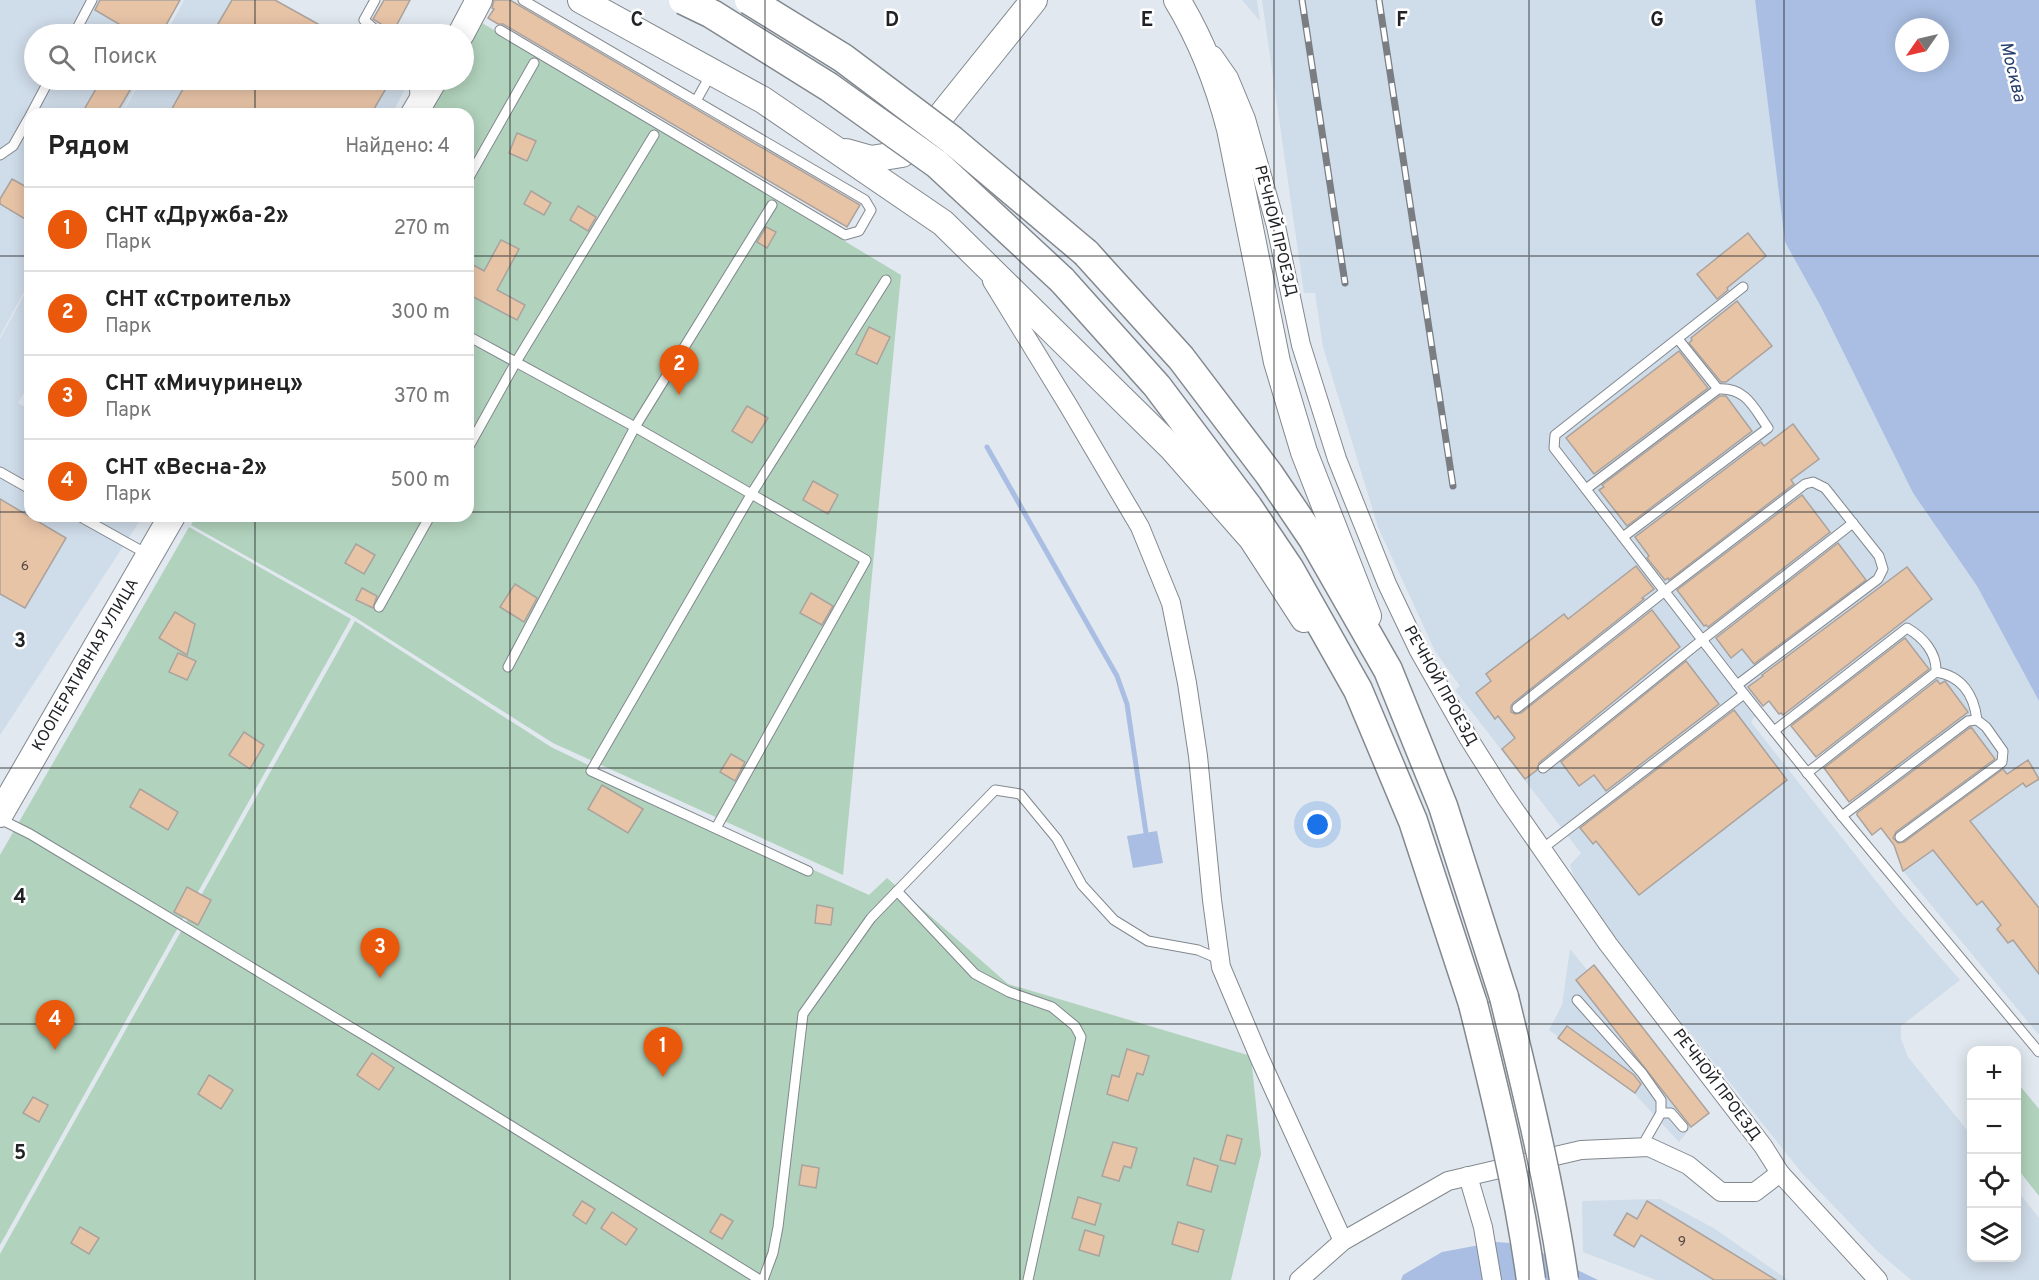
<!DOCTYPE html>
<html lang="ru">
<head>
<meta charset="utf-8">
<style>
	body { margin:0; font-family:Overpass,sans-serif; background:#f2f2f2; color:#222 }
	.controls { position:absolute; right:18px; bottom:18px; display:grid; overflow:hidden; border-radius:12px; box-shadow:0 3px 15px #0003 }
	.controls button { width:54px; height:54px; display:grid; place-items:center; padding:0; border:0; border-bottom:2px solid #e0e0e0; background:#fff; color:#222; font:30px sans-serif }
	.compass { position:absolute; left:1895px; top:18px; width:54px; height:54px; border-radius:50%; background:#fff; box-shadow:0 3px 15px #0003; rotate:236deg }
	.you { position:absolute; left:1318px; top:825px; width:21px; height:21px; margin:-15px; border:4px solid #fff; border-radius:50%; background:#1a73e8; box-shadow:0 0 0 9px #1a73e833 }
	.badge { display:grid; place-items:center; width:39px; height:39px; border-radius:50%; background:#ea580c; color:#fff; font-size:20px; font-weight:700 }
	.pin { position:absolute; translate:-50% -50px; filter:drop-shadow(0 2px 3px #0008) }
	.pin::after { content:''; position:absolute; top:32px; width:21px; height:18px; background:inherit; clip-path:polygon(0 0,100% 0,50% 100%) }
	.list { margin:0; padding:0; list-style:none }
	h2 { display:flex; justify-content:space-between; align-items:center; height:78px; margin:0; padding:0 24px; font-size:26px }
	h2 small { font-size:20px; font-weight:400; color:#767676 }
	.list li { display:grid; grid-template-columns:39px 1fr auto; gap:18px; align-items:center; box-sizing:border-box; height:84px; padding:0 24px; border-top:2px solid #e0e0e0 }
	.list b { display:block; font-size:22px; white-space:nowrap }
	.list p { margin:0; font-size:20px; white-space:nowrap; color:#767676 }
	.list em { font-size:20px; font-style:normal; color:#767676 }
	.icon { flex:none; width:33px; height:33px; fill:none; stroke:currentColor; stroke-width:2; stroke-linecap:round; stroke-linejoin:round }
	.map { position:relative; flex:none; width:2039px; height:1280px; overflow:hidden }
	.search { position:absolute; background:#fff; box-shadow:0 3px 15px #0003; left:24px; top:24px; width:450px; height:66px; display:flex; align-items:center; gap:15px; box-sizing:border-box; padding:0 21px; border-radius:33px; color:#767676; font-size:22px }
	.panel { position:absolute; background:#fff; box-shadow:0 3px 15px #0003; left:24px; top:108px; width:450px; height:414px; border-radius:18px }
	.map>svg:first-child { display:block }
	.built { fill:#cfdce9 }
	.green { fill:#b1d2bc }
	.water { fill:#a9bee2; fill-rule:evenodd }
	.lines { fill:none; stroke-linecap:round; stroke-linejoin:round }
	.stream { stroke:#a9bee2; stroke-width:5 }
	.building { fill:#e8c4a7; stroke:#aaa29d; stroke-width:1.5 }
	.lane-casing { stroke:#82888e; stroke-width:11 }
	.street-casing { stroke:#82888e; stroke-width:20 }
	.secondary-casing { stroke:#82888e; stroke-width:28 }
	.primary-casing { stroke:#82888e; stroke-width:31 }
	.lane { stroke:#fff; stroke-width:9 }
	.street { stroke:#fff; stroke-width:18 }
	.secondary { stroke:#fff; stroke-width:26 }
	.primary { stroke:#fff; stroke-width:28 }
	.rail-casing { stroke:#7a7e83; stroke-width:7 }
	.rail { stroke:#fff; stroke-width:4.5; stroke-dasharray:14; stroke-linecap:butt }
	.primary-bridge-casing { stroke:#82888e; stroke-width:31; stroke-linecap:butt }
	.primary-bridge { stroke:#fff; stroke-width:28 }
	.grid { fill:none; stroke:#202225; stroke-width:1.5; stroke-opacity:0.55 }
	.labels { text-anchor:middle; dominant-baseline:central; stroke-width:5; stroke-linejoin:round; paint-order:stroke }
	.number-label { font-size:14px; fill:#524a46 }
	.street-label { font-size:16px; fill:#202225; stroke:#fff }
	.water-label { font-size:18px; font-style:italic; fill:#263f6e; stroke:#fff }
	.grid-label { font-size:20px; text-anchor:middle; font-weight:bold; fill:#202225; stroke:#fff; stroke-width:5; stroke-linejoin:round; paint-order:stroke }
</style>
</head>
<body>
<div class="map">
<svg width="2039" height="1280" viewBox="0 0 2039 1280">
	<rect width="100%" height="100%" fill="#e1e8ef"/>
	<g class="built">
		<polygon points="0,0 116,0 168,27 164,34 34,34 34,80 139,80 121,114 30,114 30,281 0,336"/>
		<polygon points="184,0 260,0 320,34 166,34"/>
		<polygon points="1242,0 1257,0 1260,21"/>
		<polygon points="1262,0 1755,0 1785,242 1821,307 1913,493 1977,586 2039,701 2039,1035 1903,871 1897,853 1901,849 1891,835 1858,794 1849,801 1826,770 1834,764 1823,750 1815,756 1792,727 1800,720 1789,707 1779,714 1769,701 1758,711 1751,722 1898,909 1960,980 1901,1026 1901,1039 1908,1057 1971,1135 1972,1258 2016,1258 2017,1190 2039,1218 2039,1280 1911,1280 1876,1250 1801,1172 1594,912 1575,880 1570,865 1581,853 1455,690 1460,686 1435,651 1378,527 1323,347 1315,293 1304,293"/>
		<polygon points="141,80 398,80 407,85 392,114 122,114"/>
		<polygon points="30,284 30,382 18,403 30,410 30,516 143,516 0,735 0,339"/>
		<polygon points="1570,949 1587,970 1594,965 1691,1127 1679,1142 1634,1093 1549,1030 1562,1005"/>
		<polygon points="1660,1199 1715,1229 1788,1280 1656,1280 1583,1252 1582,1201"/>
	</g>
	<g class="green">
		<polygon points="477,20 901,275 843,875 553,743 353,616 191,525 196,516 468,516 468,114 424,114 443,80 464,80 464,44"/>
		<polygon points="189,527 351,619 0,1245 0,855"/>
		<polygon points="355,621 551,747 694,816 869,895 887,878 1008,984 1251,1056 1261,1154 1231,1280 0,1280 0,1254"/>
		<polygon points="2016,1081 2039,1109 2039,1196 2017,1168"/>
	</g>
	<g class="water">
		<path d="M 1755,0 L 2039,0 L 2039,701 L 1977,586 L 1913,493 L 1821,307 L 1785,242 ZM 1904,27 L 1940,27 L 1940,63 L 1904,63 Z"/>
		<polygon points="1157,831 1163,863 1133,868 1127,836"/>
		<polygon points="1496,1242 1524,1244 1598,1280 1401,1280 1403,1275 1442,1252"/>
	</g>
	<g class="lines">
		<polyline class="stream" points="987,447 1117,676 1127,704 1146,833"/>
	</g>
	<g class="building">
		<polygon points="100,0 180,0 161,34 126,34 129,30 95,10"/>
		<polygon points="232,0 275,0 336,34 212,34"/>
		<polygon points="384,0 410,0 393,32 373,19"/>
		<polygon points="494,0 510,0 860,205 847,227 503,24 498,24 488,18 494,9 492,8"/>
		<polygon points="101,80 136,80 116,114 95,114 85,108"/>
		<polygon points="188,80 391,80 371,114 169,114"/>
		<polygon points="517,133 536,141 527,161 509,153"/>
		<polygon points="12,179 30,189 30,222 0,204 0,199"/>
		<polygon points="531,191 551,203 544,215 524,204"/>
		<polygon points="578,206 596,217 588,231 570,220"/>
		<polygon points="766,227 776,232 767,248 757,242"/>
		<polygon points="1748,233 1766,256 1727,288 1728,290 1717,299 1697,274"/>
		<polygon points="501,240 519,249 497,290 525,305 517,320 468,294 468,262 484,271"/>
		<polygon points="1737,301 1772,346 1726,382 1721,382 1689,343 1692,340 1691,338"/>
		<polygon points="869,327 890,337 877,364 856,354"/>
		<polygon points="1679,351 1708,388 1594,474 1566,438"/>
		<polygon points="1720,396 1726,396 1752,431 1627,526 1599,490 1604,487 1602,485"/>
		<polygon points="747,406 768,418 752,443 732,431"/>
		<polygon points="1793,424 1819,459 1791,480 1794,484 1669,580 1668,578 1665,580 1647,558 1649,556 1635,537 1761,442 1764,446"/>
		<polygon points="813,481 838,495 828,514 803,500"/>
		<polygon points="1802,495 1830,532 1708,627 1706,625 1704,626 1677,590"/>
		<polygon points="0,499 66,538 25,608 0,594"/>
		<polygon points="1838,543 1866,580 1754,664 1742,649 1731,658 1716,638"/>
		<polygon points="356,544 375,555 364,574 345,563"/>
		<polygon points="1636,566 1654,589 1642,598 1644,599 1513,703 1511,706 1511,712 1515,714 1521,713 1652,610 1680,647 1539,763 1537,770 1525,779 1502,749 1515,738 1498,716 1495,719 1476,693 1491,681 1486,674 1564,614 1568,619"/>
		<polygon points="1907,567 1932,599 1783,715 1781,713 1779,714 1769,701 1763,706 1748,687 1763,676 1762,675"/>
		<polygon points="515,584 537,598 524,622 500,607"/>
		<polygon points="362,588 377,596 373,608 356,600"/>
		<polygon points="811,593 833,606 822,625 800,613"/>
		<polygon points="175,612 195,624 187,655 159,638"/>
		<polygon points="1905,638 1929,669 1816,757 1791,726"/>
		<polygon points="178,653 196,661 187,680 169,672"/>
		<polygon points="1686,661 1719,704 1606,791 1594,775 1579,786 1561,762"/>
		<polygon points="1937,680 1940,684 1945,681 1968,712 1849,802 1824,768"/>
		<polygon points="1734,710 1787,780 1639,895 1596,841 1593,844 1580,828"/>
		<polygon points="1971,727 1995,759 1896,832 1893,838 1898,843 1904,842 2003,769 2007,774 2028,760 2039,779 2026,787 2023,783 1970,821 2039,908 2039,974 2013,940 2008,943 1997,929 2001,925 1982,901 1977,905 1933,850 1903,871 1894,845 1881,828 1872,835 1857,815 1857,813"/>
		<polygon points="244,732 264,745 250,769 229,755"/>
		<polygon points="731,754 745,762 735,781 720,772"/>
		<polygon points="602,785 643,809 628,833 588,809"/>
		<polygon points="140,789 178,812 168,830 130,807"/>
		<polygon points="187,887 211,900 198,925 174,912"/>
		<polygon points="817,905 833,908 831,925 815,923"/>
		<polygon points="1594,965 1709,1113 1691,1127 1576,980"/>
		<polygon points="1567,1026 1634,1075 1641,1084 1635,1093 1558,1038"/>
		<polygon points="1127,1049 1149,1056 1143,1075 1137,1073 1128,1101 1107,1094 1112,1075 1119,1077"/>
		<polygon points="372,1053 394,1068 379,1090 357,1075"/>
		<polygon points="209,1075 233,1090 221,1109 198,1094"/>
		<polygon points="33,1097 48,1105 39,1122 23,1113"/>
		<polygon points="1227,1135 1242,1139 1235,1164 1220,1160"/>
		<polygon points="1113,1142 1137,1148 1131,1168 1124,1166 1119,1181 1102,1176"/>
		<polygon points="1194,1158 1218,1166 1211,1192 1187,1185"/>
		<polygon points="802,1165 819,1168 816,1188 799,1185"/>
		<polygon points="1078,1197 1101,1204 1095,1225 1072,1218"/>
		<polygon points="582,1201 595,1209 586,1224 573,1215"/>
		<polygon points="1647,1201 1776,1280 1714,1280 1641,1235 1634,1247 1614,1235 1627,1213 1637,1219"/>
		<polygon points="612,1212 637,1229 626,1245 601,1228"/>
		<polygon points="721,1214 733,1221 722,1239 710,1232"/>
		<polygon points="1178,1222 1204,1230 1198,1252 1172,1244"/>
		<polygon points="80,1227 99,1238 89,1254 71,1243"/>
		<polygon points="1085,1230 1104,1236 1099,1256 1079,1250"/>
	</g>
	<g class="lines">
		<defs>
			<g id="lane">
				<polyline points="375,0 364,20 380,34"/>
				<polyline points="500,30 845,235 859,231 871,210 865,200 523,0"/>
				<polyline points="74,34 92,0"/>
				<polyline points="414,80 415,98"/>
				<polyline points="696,101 711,74"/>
				<polyline points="31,114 49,80"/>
				<polyline points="0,155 13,146 30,116"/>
				<polyline points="468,179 534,63"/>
				<polyline points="1743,287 1555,435 1554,448 1737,685 1842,816 2039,1052"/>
				<polyline points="468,336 635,427 866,560 716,828"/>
				<polyline points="1678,339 1718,389"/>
				<polyline points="468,448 516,362 654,135"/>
				<polyline points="0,472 30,489"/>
				<path d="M 1586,489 L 1718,389 C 1746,387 1754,408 1768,428 L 1623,537"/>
				<polyline points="79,516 147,554"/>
				<polyline points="379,607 430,516"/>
				<polyline points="508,667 635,427 772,205"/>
				<path d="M 1936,672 C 1962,676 1974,695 1977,720"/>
				<polyline points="1517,708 1665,591 1805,484 1813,482 1825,488 1879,556 1883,569 1878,579 1737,685"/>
				<path d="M 1774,731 L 1907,628 C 1923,637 1937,653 1936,672 L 1807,773"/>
				<polyline points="1543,768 1702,640 1853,523"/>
				<polyline points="1842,816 1968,721 1977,720 1986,727 2003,751 2002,762 1900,837"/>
				<polyline points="0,819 30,834 387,1049 760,1280"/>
				<polyline points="1542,849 1744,694"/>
				<polyline points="808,871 591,771 752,493 886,280"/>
				<polyline points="897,891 975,974 1009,992 1052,1007 1075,1026 1081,1037 1028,1280"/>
				<polyline points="1577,1000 1642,1073 1661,1100 1661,1113 1646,1139 1649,1147"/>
				<polyline points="1661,1113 1671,1113 1683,1127"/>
				<polyline points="763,1280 773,1253 778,1227 803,1014 871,918 995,790 1020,794 1057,839 1082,885 1114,920 1148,941 1198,950 1221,960"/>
			</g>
			<g id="street">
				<polyline points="1213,55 1229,78 1246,119 1276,226 1301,345 1337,459 1387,584 1418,649 1469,739 1505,796 1608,944 1763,1146 1780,1173 1878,1280"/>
				<polyline points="992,281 1068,405 1140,527 1171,603 1187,683 1198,756 1212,900 1221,967 1260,1059 1343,1241"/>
				<polyline points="1468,1176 1483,1227 1492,1280"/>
				<polyline points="1299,1280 1343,1241 1448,1181 1581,1150 1649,1147 1688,1165 1721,1192 1755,1192 1780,1173"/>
			</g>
			<g id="secondary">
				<polyline points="581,0 763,100 943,223 1172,448 1252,539 1304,619"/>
				<path d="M 1177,0 C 1202,41 1218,83 1230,129 L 1277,362 L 1304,452 L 1368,616"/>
				<polyline points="461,34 479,0"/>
				<polyline points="414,114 434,80"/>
				<polyline points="846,152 871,159 902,154 924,137 1034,0"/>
				<polyline points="0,814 172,516"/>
			</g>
			<g id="primary">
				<polyline points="1086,253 1181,358 1269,474 1313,539 1388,670 1443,806 1504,997"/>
				<polyline points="1062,280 1157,386 1248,507 1289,568 1358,690 1413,821 1473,1004"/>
			</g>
		</defs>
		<use href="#lane" class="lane-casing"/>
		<use href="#street" class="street-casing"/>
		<use href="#secondary" class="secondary-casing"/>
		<use href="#primary" class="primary-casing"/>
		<use href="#lane" class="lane"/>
		<use href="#street" class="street"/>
		<use href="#secondary" class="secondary"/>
		<use href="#primary" class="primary"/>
		<defs>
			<g id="rail">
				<polyline points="1302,0 1345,283"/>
				<polyline points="1379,0 1453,486"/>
			</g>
		</defs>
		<use href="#rail" class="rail-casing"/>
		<use href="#rail" class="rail"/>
		<defs>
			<g id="primary-bridge">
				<polyline points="683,0 712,14 829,87 937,164 1062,280"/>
				<polyline points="749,0 843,58 952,140 1086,253"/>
				<path d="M 1504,997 C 1527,1091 1550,1184 1564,1280"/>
				<path d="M 1473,1004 C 1496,1096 1518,1186 1531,1280"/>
			</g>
		</defs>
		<use href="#primary-bridge" class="primary-bridge-casing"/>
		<use href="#primary-bridge" class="primary-bridge"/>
	</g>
	<path class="grid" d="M 255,0 L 255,34M 510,0 L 510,1280M 765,0 L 765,1280M 1020,0 L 1020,1280M 1274,0 L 1274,1280M 1529,0 L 1529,1280M 1784,0 L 1784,1280M 255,80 L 255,114M 0,256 L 30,256M 468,256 L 2039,256M 0,512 L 30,512M 468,512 L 2039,512M 255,516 L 255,1280M 0,768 L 2039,768M 0,1024 L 2039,1024"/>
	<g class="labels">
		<g class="number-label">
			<text x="25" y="566">6</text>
			<text x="1682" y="1241">9</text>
		</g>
		<g class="street-label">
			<text transform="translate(1275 231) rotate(76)">РЕЧНОЙ ПРОЕЗД</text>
			<text transform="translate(86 665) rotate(-60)">КООПЕРАТИВНАЯ УЛИЦА</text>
			<text transform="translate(1440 686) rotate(61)">РЕЧНОЙ ПРОЕЗД</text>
			<text transform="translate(1716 1085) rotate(53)">РЕЧНОЙ ПРОЕЗД</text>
		</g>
		<g class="water-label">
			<text transform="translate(2012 72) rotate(76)">Москва</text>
		</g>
	</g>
	<g class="grid-label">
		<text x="637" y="26">C</text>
		<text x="892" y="26">D</text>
		<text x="1147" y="26">E</text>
		<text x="1402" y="26">F</text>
		<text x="1657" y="26">G</text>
		<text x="20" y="647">3</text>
		<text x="20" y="903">4</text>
		<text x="20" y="1159">5</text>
	</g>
</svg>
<div class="controls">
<button>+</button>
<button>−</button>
<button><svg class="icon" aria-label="locate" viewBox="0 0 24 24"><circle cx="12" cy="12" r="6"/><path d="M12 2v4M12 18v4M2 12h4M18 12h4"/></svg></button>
<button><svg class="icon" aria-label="layers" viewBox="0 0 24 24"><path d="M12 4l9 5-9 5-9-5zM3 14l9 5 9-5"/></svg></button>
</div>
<svg class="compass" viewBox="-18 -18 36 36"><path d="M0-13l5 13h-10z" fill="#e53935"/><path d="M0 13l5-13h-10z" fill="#767676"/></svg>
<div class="you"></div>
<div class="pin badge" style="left:663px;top:1077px">1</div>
<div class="pin badge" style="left:679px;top:395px">2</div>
<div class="pin badge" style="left:380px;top:978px">3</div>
<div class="pin badge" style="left:55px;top:1050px">4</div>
<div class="search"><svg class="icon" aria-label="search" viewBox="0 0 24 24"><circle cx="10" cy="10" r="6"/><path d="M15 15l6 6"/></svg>Поиск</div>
<section class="panel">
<h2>Рядом<small>Найдено: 4</small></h2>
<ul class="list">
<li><span class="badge">1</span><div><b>СНТ «Дружба-2»</b><p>Парк</p></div><em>270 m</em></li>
<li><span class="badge">2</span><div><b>СНТ «Строитель»</b><p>Парк</p></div><em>300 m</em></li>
<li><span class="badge">3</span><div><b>СНТ «Мичуринец»</b><p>Парк</p></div><em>370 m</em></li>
<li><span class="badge">4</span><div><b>СНТ «Весна-2»</b><p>Парк</p></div><em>500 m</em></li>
</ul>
</section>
</div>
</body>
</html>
